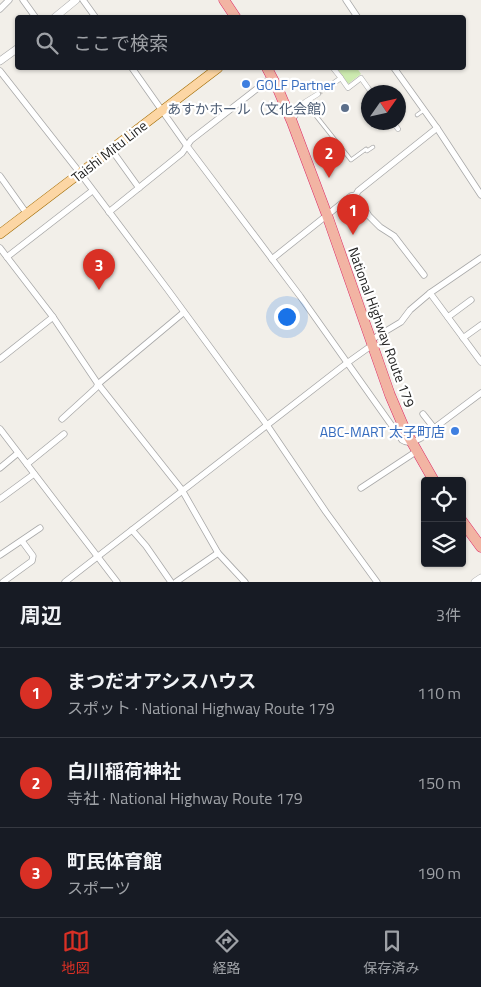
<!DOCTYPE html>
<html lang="ja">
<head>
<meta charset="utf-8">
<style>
	body { margin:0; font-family:"Titillium Web","Noto Sans JP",sans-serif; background:#20242c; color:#f1f3f6 }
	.controls { position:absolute; right:15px; bottom:15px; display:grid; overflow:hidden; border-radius:5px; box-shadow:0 1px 4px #0004 }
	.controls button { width:45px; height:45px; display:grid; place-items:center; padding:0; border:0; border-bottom:1px solid #363941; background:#171b24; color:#f1f3f6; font:25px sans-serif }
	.compass { position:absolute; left:361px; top:85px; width:45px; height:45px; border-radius:50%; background:#171b24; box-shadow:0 1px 4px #0004; rotate:56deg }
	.you { position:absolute; left:286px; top:316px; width:18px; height:18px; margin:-12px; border:4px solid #fff; border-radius:50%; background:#1a73e8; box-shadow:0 0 0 8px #1a73e833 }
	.badge { display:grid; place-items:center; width:32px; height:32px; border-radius:50%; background:#d93025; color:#fff; font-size:16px; font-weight:700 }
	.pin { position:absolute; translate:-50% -41px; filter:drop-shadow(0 1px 2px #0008) }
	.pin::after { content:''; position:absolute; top:26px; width:18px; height:15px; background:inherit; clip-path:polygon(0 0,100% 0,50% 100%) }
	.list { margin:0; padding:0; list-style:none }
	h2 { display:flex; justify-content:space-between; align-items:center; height:65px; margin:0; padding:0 20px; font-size:21px }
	h2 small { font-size:16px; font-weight:400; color:#9ea1a6 }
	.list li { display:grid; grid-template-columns:32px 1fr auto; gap:15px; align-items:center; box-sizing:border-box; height:90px; padding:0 20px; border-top:1px solid #363941 }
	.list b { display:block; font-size:19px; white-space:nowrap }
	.list p { margin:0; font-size:16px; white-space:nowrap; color:#9ea1a6 }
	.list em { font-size:16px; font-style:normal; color:#9ea1a6 }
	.icon { flex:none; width:28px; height:28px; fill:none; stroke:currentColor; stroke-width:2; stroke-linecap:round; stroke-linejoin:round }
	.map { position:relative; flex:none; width:481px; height:582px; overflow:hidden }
	.search { position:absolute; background:#171b24; box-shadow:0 1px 4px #0004; left:15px; right:15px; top:15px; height:55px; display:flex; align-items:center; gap:12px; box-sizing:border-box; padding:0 18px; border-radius:5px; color:#9ea1a6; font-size:19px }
	.sheet { height:335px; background:#171b24 }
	nav { display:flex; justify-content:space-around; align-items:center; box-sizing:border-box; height:70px; border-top:1px solid #363941; background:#171b24; font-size:14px; color:#9ea1a6 }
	nav a { display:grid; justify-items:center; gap:2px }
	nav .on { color:#d93025 }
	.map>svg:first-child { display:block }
	.grass { fill:#cdebb0 }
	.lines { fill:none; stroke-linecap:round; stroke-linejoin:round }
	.pedestrian-tunnel { stroke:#c8c6c1; stroke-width:4.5; stroke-dasharray:4.5 2; stroke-linecap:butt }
	.service-casing { stroke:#a9a9a9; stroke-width:4.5 }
	.pedestrian-casing { stroke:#a9a9a9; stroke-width:5.5 }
	.minor-casing { stroke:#a9a9a9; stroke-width:7 }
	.tertiary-casing { stroke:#a9a9a9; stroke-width:8 }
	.primary-casing { stroke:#a06b00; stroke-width:10 }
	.trunk-casing { stroke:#dc2a67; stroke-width:11 }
	.service { stroke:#fff; stroke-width:3 }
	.pedestrian { stroke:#fff; stroke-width:4.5 }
	.minor { stroke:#fff; stroke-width:5.5 }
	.tertiary { stroke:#fff; stroke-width:7 }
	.primary { stroke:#fcd6a4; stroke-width:9 }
	.trunk { stroke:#f2b4a3; stroke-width:10 }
	.shop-dot { fill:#3f7fe0; stroke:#fff; stroke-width:2 }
	.service-dot { fill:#5c6f8a; stroke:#fff; stroke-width:2 }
	.labels { text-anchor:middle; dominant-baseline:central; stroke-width:4.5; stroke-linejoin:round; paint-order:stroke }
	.shop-label { font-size:14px; fill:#366cbe; stroke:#fff; text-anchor:start }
	.service-label { font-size:14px; fill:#4e5e75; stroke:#fff; text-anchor:end }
	.street-label { font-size:14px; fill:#222; stroke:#fff }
</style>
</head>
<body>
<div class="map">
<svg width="481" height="582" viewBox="0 0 481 582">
	<rect width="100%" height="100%" fill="#f2efe9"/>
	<polygon class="grass" points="337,68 357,68 361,74 348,84"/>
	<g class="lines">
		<polyline class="pedestrian-tunnel" points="318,94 328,87"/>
		<defs>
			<g id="service">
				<polyline points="417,115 424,110"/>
				<polyline points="294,119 305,102 351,160 366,149 367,151 373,147"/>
			</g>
			<g id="pedestrian">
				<polyline points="341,78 348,88 361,78 371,92"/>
				<polyline points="328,87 341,78 333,68"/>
				<polyline points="305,102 318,94"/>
				<polyline points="393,122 398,129"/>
			</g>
			<g id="minor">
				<polyline points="23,0 36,18"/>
				<polyline points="83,0 96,18"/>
				<polyline points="346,0 358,18"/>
				<polyline points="0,9 9,0"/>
				<path d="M 132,68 L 187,146 L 300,296 L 402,440 C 409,445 415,441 421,438 L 481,393"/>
				<polyline points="394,68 437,128 481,195"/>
				<polyline points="0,71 80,173 168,290 267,425 326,512 377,582"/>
				<polyline points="111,149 139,188"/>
				<polyline points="0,176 27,214"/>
				<polyline points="109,212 182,153 191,140 272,77"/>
				<polyline points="0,248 53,317 98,384 182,490 218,553 245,582"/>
				<polyline points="7,257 92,191"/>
				<polyline points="272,259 351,196 356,195"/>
				<polyline points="424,275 394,236 380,227 369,216 356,195 358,191 437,128"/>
				<polyline points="430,293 481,362"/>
				<polyline points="448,317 471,300"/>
				<polyline points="463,338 481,325"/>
				<polyline points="371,340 401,322 410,310 430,293 481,258"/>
				<polyline points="0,359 53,317"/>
				<polyline points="423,414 434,428"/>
				<polyline points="62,419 96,388 98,384 183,313"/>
				<polyline points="0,429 117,582"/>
				<polyline points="27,464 64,434"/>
				<polyline points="0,468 18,453"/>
				<polyline points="361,488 417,451"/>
				<polyline points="0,499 34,474"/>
				<polyline points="132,530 146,546 171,582"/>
				<polyline points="0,555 40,528"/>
				<polyline points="3,582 32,561 33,556 22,541"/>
				<polyline points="65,582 347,363 368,348 374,347"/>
				<polyline points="176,582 218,553"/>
			</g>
			<g id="tertiary">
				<polyline points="54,18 76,0"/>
				<polyline points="0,61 18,48"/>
				<polyline points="475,582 481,578"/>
			</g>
			<polyline id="primary" points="0,234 218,68"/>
			<g id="trunk">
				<polyline points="224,0 236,18"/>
				<polyline points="267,68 278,89 292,122 327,215 390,395 405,430 434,481"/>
				<polyline points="462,521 481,547"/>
			</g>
		</defs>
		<use href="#service" class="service-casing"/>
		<use href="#pedestrian" class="pedestrian-casing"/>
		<use href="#minor" class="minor-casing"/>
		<use href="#tertiary" class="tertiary-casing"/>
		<use href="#primary" class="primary-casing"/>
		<use href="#trunk" class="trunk-casing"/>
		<use href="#service" class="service"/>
		<use href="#pedestrian" class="pedestrian"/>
		<use href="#minor" class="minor"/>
		<use href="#tertiary" class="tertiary"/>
		<use href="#primary" class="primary"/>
		<use href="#trunk" class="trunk"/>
	</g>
	<g class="shop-dot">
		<circle cx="246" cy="84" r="5"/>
		<circle cx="455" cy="431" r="5"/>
	</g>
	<circle class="service-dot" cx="345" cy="108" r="5"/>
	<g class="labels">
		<g class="shop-label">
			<text x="256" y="84">GOLF Partner</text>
			<text x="445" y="431" text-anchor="end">ABC-MART 太子町店</text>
		</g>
		<g class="service-label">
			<text x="335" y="108">あすかホール（文化会館）</text>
		</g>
		<g class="street-label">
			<text transform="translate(109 151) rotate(-38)">Taishi Mitu Line</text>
			<text transform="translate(382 327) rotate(70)">National Highway Route 179</text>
		</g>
	</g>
</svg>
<div class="controls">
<button><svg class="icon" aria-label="locate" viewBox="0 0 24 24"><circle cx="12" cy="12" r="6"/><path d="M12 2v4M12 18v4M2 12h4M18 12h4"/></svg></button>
<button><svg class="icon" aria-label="layers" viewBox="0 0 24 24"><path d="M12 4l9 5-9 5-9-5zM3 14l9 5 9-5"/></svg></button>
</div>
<svg class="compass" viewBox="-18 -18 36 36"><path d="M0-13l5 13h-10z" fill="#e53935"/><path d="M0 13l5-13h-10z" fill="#9ea1a6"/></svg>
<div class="you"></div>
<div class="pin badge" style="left:353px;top:235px">1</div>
<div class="pin badge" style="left:329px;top:178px">2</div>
<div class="pin badge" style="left:99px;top:290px">3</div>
<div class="search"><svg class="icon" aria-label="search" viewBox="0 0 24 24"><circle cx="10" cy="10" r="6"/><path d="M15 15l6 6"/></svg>ここで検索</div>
</div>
<section class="sheet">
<h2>周辺<small>3件</small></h2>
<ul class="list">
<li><span class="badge">1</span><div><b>まつだオアシスハウス</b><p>スポット · National Highway Route 179</p></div><em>110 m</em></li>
<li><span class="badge">2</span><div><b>白川稲荷神社</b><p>寺社 · National Highway Route 179</p></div><em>150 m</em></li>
<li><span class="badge">3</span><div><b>町民体育館</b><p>スポーツ</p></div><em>190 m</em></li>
</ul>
</section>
<nav>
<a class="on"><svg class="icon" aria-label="map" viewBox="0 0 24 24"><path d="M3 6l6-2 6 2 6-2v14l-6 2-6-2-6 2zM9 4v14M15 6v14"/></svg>地図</a>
<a><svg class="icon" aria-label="directions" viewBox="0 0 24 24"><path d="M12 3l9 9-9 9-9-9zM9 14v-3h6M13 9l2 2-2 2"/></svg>経路</a>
<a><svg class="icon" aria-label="saved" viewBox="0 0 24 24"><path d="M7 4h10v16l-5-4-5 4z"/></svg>保存済み</a>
</nav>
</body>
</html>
